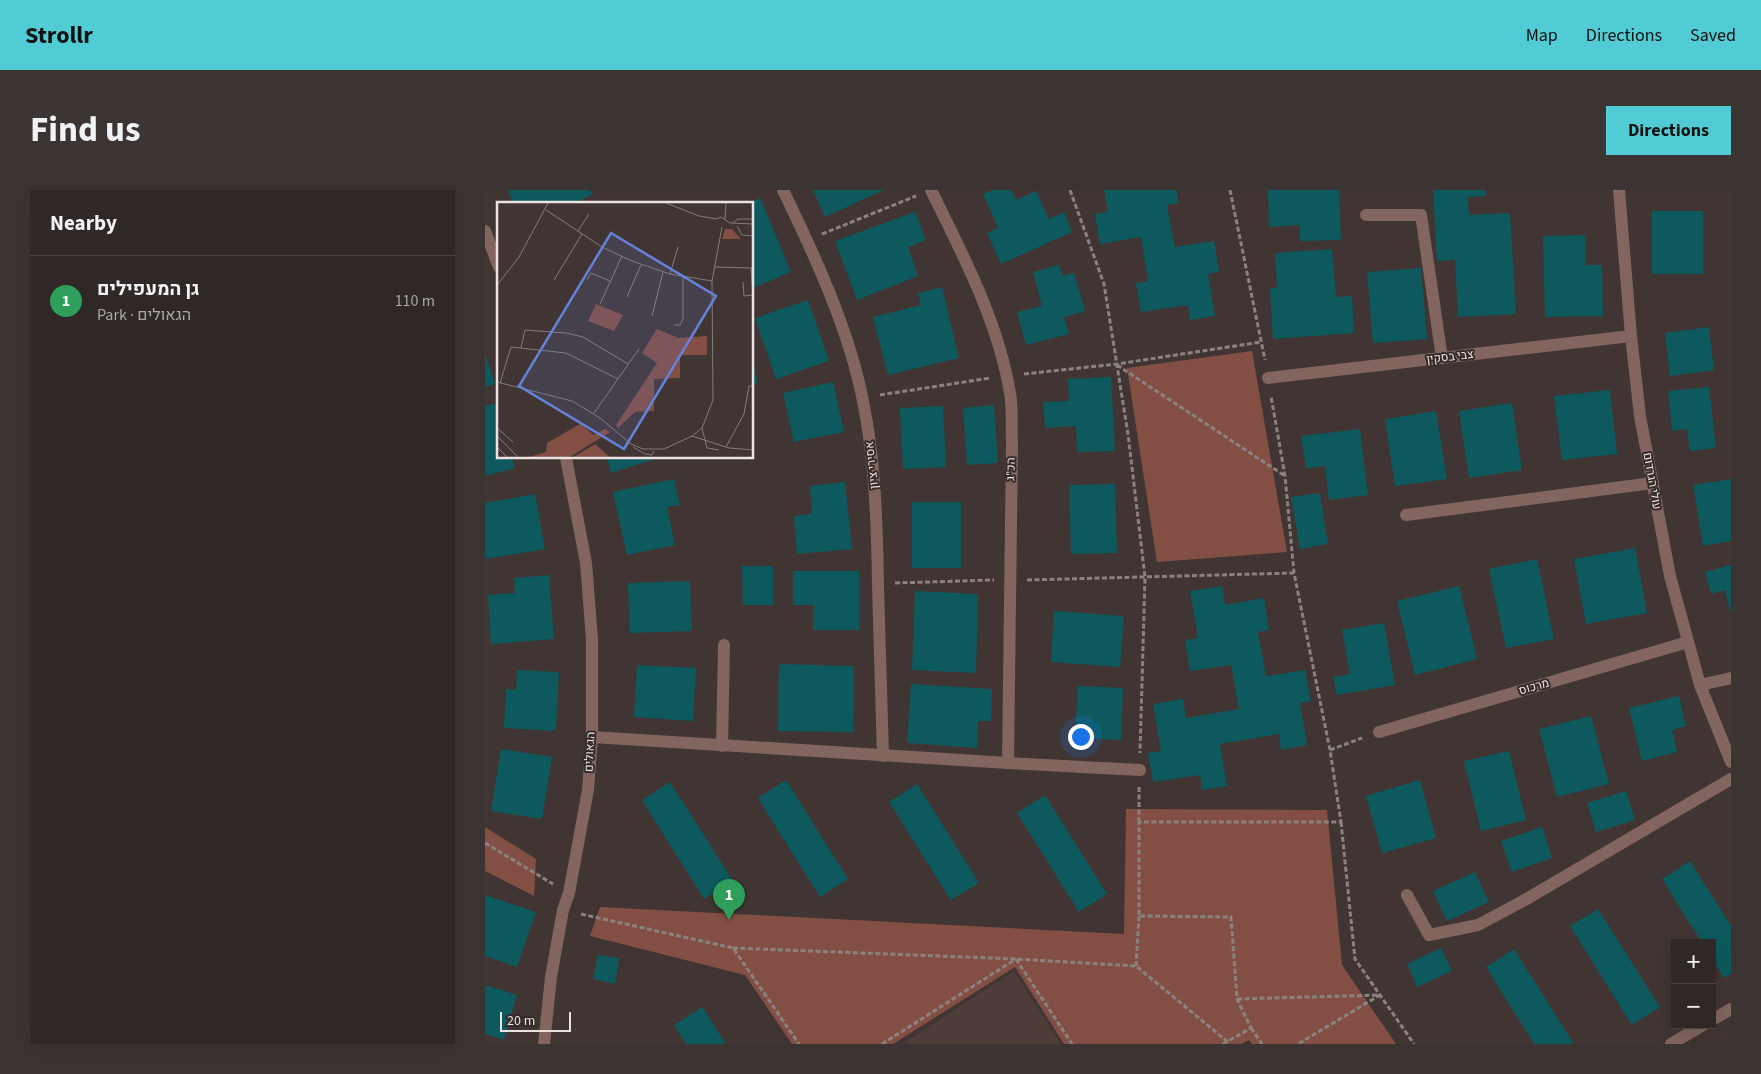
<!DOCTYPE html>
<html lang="en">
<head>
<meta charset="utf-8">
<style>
	body { margin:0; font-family:"Source Sans 3",Heebo,sans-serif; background:#3c3432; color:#f1f3f6 }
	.controls { position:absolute; right:15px; bottom:15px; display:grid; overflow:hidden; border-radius:0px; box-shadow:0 5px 20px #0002 }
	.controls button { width:45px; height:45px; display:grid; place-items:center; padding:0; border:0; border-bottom:1px solid #4b4443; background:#302826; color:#f1f3f6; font:25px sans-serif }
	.scale { position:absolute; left:15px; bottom:12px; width:71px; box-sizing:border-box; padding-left:5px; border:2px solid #eae3e1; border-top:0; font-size:14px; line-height:18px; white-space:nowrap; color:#eae3e1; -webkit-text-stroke:4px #352b29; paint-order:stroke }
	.you { position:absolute; left:595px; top:546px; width:18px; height:18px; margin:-12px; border:4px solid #fff; border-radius:50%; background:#1a73e8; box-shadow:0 0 0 8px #1a73e833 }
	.badge { display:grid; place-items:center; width:32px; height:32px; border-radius:50%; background:#51ccd4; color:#fff; font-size:16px; font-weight:700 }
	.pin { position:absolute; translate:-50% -41px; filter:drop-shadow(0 1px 2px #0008) }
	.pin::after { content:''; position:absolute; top:26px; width:18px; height:15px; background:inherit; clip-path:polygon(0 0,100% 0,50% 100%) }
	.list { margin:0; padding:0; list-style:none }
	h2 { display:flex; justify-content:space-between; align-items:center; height:65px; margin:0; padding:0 20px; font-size:21px }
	h2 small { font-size:16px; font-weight:400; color:#a8a6a7 }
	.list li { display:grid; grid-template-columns:32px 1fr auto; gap:15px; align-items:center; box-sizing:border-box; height:90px; padding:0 20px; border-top:1px solid #4b4443 }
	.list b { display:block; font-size:19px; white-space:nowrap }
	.list p { margin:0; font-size:16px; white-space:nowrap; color:#a8a6a7 }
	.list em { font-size:16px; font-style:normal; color:#a8a6a7 }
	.map { position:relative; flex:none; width:1246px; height:854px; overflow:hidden; border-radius:0px }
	header { display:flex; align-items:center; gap:30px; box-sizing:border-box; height:70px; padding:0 25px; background:#51ccd4; color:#111 }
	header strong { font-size:24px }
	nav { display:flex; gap:28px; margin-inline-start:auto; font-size:18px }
	.intro { display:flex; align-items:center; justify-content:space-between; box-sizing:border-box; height:120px; padding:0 30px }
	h1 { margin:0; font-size:35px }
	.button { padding:12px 22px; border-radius:0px; background:#51ccd4; color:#111; font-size:18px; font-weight:700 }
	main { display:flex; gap:30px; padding:0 30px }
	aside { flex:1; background:#302826; border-radius:0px; box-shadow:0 5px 20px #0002 }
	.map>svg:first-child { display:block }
	.built { fill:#4e3c38 }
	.green { fill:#834f44 }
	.building { fill:#0d595e }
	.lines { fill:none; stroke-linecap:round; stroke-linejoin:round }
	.path { stroke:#8b8280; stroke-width:3; stroke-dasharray:5 2.5; stroke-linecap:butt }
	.service { stroke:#81655e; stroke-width:12 }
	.minor { stroke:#81655e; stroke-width:12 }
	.labels { text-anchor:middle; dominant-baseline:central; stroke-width:4; stroke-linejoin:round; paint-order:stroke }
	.street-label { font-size:12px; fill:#eae3e1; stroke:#352b29 }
	.inset-road { fill:none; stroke:#847b79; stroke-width:1 }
	.view { fill:#6582db; fill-opacity:0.15; stroke:#6582db; stroke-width:2.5 }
	.inset-edge { fill:none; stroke:#eae3e1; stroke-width:2.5 }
</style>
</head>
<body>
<header>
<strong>Strollr</strong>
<nav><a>Map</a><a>Directions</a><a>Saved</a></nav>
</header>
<div class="intro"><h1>Find us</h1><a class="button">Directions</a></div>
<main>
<aside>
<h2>Nearby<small></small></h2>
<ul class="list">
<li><span class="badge" style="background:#2e9e5b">1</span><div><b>גן המעפילים</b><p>Park · הגאולים</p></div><em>110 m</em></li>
</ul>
</aside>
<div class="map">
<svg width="1246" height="854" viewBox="0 0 1246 854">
	<rect width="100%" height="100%" fill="#403533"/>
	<polygon class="built" points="529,781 576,854 417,854"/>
	<g class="green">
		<polygon points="767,161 802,362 672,372 642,178"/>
		<polygon points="641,619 842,620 857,775 911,854 767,854 764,850 756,854 579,854 530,777 408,854 307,854 260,785 105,746 115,717 639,744"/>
		<polygon points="0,637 51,669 49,706 0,681"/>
	</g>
	<g class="building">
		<polygon points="23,0 105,0 107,5 87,14 29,14"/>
		<polygon points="328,0 399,0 340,27"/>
		<polygon points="508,0 526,0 531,10 551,1 564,29 579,22 587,42 516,74 502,43 513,38 498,4"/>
		<polygon points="619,0 691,0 694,13 682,15 690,57 729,51 734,82 723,84 730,126 705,130 703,115 656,122 651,93 663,91 656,47 615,54 610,24 623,22"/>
		<polygon points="783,0 854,0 856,50 815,51 815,35 784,37"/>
		<polygon points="948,0 1001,0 1001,6 983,7 984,25 1025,23 1031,124 973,127 970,70 952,71"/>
		<polygon points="275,8 306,82 268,98 268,14 262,14"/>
		<rect x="1167" y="21" width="51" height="63"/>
		<polygon points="430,22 441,50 423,57 433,86 372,110 350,51"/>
		<polygon points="1100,45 1101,75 1117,75 1118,126 1060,127 1058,46"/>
		<polygon points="847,59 851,107 867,106 869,143 788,149 785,98 792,98 790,63"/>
		<polygon points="574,75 578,86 589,83 600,121 579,127 584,144 541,155 532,122 557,116 548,82"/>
		<polygon points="936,78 942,149 888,153 882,82"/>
		<polygon points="457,97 474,168 403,185 388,127 436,115 433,103"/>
		<polygon points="323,110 344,171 291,189 270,128"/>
		<polygon points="1224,137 1229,180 1185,186 1180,143"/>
		<polygon points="0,163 10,194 0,197"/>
		<polygon points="268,172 273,193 268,194"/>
		<polygon points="626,187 630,261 592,262 591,236 560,238 558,212 584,211 583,189"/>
		<polygon points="348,192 359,242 309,252 298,203"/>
		<polygon points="1224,197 1231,258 1205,261 1202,239 1187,241 1183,201"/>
		<polygon points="1125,200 1132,264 1077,270 1069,206"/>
		<polygon points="14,213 14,268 27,268 30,278 0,286 0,216"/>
		<polygon points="1027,213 1037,280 984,288 974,221"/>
		<polygon points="509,215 513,273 482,275 478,218"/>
		<polygon points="458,216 461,277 418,279 415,218"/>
		<polygon points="951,221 962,289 910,296 900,229"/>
		<polygon points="875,239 883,305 844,310 840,276 821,278 816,246"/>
		<polygon points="122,268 170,268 170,269 126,283"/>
		<polygon points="189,289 195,315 182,317 190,355 142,365 128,302"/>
		<polygon points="1246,289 1246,351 1218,356 1208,295"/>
		<polygon points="360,292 367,359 312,364 309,326 327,324 325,296"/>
		<polygon points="630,294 632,363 586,364 584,295"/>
		<polygon points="835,303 843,354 815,359 806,307"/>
		<polygon points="50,304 60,359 0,369 0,313"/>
		<rect x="427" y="312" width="49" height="66"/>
		<polygon points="1150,358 1162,423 1101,434 1089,369"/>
		<polygon points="1052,369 1069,449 1021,458 1004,379"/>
		<polygon points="1246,375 1246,421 1245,421 1240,400 1226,404 1220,382"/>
		<polygon points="257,376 288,376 288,415 258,415"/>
		<polygon points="308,381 374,381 374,440 328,440 328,415 308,415"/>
		<polygon points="64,385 69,449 6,454 3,405 30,403 29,388"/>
		<polygon points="205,391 207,441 145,443 143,393"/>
		<polygon points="737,396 740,415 779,408 784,440 773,442 781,486 820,480 826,511 815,513 822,555 796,560 794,544 735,554 742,596 717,600 715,585 668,592 663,563 676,561 668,514 698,509 701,528 754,519 746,475 705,481 700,450 713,448 705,401"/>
		<polygon points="974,396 992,469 930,485 912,411"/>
		<polygon points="430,401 493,404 491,483 427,480"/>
		<polygon points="569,421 639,426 635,477 566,472"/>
		<polygon points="899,433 910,495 852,505 848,487 865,484 857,440"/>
		<polygon points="294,474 369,476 368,542 293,541"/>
		<polygon points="152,475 211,478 208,531 149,527"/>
		<polygon points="32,480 74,482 71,541 19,538 21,499 31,500"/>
		<polygon points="426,494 507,499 506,531 493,531 492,558 422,553"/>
		<polygon points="593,496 638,498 636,550 590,548"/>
		<polygon points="1194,506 1201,536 1187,540 1192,562 1157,571 1144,518"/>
		<polygon points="1106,526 1124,594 1072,607 1054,539"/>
		<polygon points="16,559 67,567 57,629 6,621"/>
		<polygon points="1024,561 1041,630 996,641 979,571"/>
		<polygon points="301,590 363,689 335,707 273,608"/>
		<polygon points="935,590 951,648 897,663 881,606"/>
		<polygon points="185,592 248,691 219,709 157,610"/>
		<polygon points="432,594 494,693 466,710 404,612"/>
		<polygon points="1141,601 1150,630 1111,642 1102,613"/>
		<polygon points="560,605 622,704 594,722 532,623"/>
		<polygon points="1057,637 1067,668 1027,682 1016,651"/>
		<polygon points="1205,671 1246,736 1246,784 1239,788 1227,769 1227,753 1217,753 1177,689"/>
		<polygon points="990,682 1004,712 962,731 948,701"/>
		<polygon points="0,705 51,722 32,777 0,766"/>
		<polygon points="1113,719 1175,817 1147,835 1085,736"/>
		<polygon points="956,758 967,781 932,797 922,774"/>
		<polygon points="1029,759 1089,854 1049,854 1001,777"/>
		<polygon points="113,765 134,768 130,794 108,789"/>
		<polygon points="0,795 32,805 19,850 0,844"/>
		<polygon points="217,817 241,854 201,854 189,835"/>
	</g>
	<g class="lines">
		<g class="path">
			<polyline points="585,0 619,94 643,244 660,387 655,563"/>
			<polyline points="745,0 780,170"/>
			<polyline points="337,44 431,6"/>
			<polyline points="632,175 800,286"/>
			<polyline points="539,184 632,174 776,152"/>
			<polyline points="395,205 505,188"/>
			<polyline points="542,390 809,383"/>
			<polyline points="410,393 509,390"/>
			<polyline points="845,560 877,548"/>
			<polyline points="654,632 654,597"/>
			<polyline points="856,632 870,769 929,854"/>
			<polyline points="0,653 68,694"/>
			<polyline points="96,724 248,758 314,854"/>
			<polyline points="248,758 531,769 651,776 743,852"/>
			<polyline points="531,769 587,854"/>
			<polyline points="651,776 654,726"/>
			<polyline points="752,809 895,805 813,854"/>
			<polyline points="766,838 777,854"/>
			<polyline points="397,854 531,769"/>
			<polyline points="738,854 766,838 752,809 746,727 654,726 654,632 856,632 845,560 809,383 800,286 786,206"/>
		</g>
		<g class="service">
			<polyline points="881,25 936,25 957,168"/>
			<polyline points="921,325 1168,293"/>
			<polyline points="237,556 239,455"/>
			<polyline points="922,705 944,745 993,735 1038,711 1246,589"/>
		</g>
		<g class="minor">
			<path d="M 298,0 C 323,52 348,105 365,160 C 389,236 392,317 393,396 C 395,453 396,509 398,566"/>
			<path d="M 446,0 C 478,65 513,131 525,203 C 528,219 526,236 527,253 L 523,573"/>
			<polyline points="1134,0 1146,146 1155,226 1185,386 1215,495 1246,572"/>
			<polyline points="0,41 14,77"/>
			<polyline points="783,188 1146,146"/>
			<polyline points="1215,495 1246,488"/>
			<polyline points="894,542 1203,452"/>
			<polyline points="107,547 523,573 655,580"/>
			<polyline points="1227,830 1246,819"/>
			<polyline points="59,854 66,787 78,720 84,703 103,600 107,547 107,449 101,373 81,268"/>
			<polyline points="1186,854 1218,835"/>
		</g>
	</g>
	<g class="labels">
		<g class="street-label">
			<text transform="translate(965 167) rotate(-7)">צבי בסקין</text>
			<text transform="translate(387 275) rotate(-96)">אסירי ציון</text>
			<text transform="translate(526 279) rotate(-89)">הכ"ג</text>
			<text transform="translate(1167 291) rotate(80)">עולי הגרדום</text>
			<text transform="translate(1049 497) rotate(-16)">מרכוס</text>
			<text transform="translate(105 562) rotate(-87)">הגאולים</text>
		</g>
	</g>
	<g transform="translate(12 12)">
		<rect width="256" height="256" fill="#403533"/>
		<path d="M 228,27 L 235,27 L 244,37 L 225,37 ZM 99,102 L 126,113 L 117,129 L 91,119 ZM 160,127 L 181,136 L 210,134 L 210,153 L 183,153 L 183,176 L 157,177 L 157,209 L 138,210 L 121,226 L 119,223 L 160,161 L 145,151 ZM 83,222 L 97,233 L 108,227 L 113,230 L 71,256 L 32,255 L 49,250 L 50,241 ZM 98,242 L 114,256 L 75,256 Z" fill="#834f44"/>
		<path class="inset-road" d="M 169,1 L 202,14 L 220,17 L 224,15 L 233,21 L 257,22M 49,8 L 105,45 L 135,59 L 173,72 L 215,79M 228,17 L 229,1M 236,21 L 241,17 L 257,17M 240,24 L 245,33 L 257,34M 81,29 L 92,12M 218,65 L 256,66M 173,72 L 181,45M 57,78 L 85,32M 90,78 L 94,71 L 113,79M 246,80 L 247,94 L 256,93 L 254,66M 0,83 L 22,55 L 51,1M 130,95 L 144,63M 103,102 L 125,54M 155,114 L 166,70M 177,123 L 183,123 L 186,117 L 186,74M 24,146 L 28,128 L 69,131 L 86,135 L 131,162M 0,180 L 75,199 L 103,216 L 134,242 L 146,247 L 167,247 L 195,234 L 205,226 L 216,198 L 215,79 L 225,25M 3,181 L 14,145 L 69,151 L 121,177M 97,211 L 142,147M 0,226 L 16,240M 205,226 L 210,246 L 222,248M 0,234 L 22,256M 195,234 L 232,246 L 257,248M 0,245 L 11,256M 136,245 L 148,252 L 155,253 L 157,249M 229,245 L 247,212 L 252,184 L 257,184"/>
		<path class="view" d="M 114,31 L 219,94 L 127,247 L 22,184 Z"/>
		<rect width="256" height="256" class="inset-edge"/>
	</g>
</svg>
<div class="controls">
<button>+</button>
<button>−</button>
</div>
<div class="scale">20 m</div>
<div class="you"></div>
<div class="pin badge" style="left:244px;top:730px;background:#2e9e5b">1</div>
</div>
</main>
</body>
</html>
